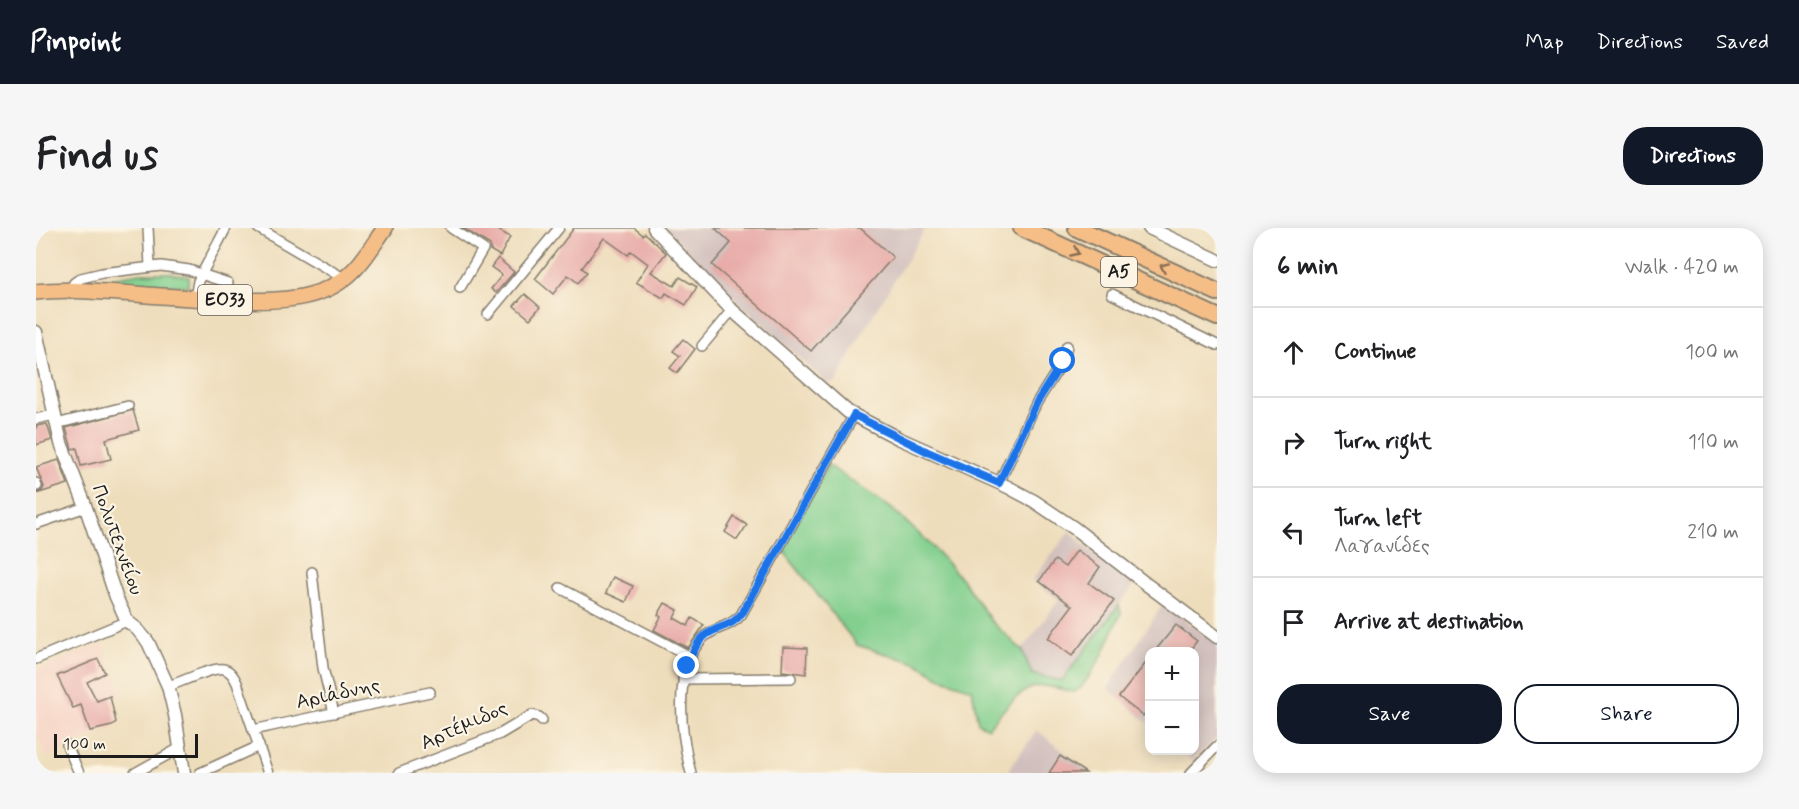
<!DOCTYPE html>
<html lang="en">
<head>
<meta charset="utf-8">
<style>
	body { margin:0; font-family:Mynerve,sans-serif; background:#f6f6f6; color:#202124 }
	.controls { position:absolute; right:18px; bottom:18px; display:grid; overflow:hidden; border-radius:12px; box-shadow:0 3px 15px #0003 }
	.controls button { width:54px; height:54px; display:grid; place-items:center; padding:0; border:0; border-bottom:2px solid #e0e0e0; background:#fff; color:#202124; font:30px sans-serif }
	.scale { position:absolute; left:18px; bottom:15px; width:144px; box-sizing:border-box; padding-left:6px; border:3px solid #1c1c1c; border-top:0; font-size:16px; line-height:21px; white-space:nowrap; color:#1c1c1c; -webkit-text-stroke:4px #fcf5e5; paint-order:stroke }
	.stop { position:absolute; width:18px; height:18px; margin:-14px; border:4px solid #1a73e8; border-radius:50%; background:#fff }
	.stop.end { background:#1a73e8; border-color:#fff; box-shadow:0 2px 6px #0008 }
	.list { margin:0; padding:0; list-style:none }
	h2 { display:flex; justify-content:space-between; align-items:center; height:78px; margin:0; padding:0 24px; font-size:26px }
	h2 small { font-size:20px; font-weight:400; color:#757577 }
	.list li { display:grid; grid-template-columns:39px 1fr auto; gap:18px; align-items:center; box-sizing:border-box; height:90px; padding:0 24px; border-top:2px solid #e0e0e0 }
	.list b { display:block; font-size:22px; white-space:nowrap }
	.list p { margin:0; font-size:20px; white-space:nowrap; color:#757577 }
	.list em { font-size:20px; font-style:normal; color:#757577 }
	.actions { display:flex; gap:12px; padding:18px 24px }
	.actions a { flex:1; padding:14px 0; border:2px solid #111827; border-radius:24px; text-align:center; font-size:21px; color:#111827 }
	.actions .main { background:#111827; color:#fff }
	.icon { flex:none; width:33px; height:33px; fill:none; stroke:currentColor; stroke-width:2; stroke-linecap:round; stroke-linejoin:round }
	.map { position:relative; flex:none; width:1181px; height:545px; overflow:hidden; border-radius:24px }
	header { display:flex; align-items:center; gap:36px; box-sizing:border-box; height:84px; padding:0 30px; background:#111827; color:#fff }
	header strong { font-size:28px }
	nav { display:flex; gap:33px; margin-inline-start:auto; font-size:21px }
	.intro { display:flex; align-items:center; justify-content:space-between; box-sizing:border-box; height:144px; padding:0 36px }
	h1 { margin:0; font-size:42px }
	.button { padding:15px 27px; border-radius:24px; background:#111827; color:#fff; font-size:21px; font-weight:700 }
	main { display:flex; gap:36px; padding:0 36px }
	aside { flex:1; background:#fff; border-radius:24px; box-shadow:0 3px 15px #0003 }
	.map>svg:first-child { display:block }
	.built { fill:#f6d2c3 }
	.industrial { fill:#d1bfbd }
	.green { fill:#82cf8e; stroke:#4f7655; stroke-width:1.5 }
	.building { fill:#e8aba8 }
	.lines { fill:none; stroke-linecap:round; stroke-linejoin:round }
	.minor-casing { stroke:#857c6c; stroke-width:12 }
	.tertiary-casing { stroke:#857c6c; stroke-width:15 }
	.primary-casing { stroke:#857c6c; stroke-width:18 }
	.motorway-casing { stroke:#857c6c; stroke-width:20 }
	.minor { stroke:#fff; stroke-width:9 }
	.tertiary { stroke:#fff; stroke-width:12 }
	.primary { stroke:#f6be87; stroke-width:15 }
	.motorway { stroke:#f6be87; stroke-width:16 }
	.oneway { stroke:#896d52 }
	.route { stroke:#1a73e8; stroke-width:8 }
	.labels { text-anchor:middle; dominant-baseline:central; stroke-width:4.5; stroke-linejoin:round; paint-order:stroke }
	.shield { fill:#fcf5e5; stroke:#5f5d58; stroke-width:1.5 }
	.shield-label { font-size:18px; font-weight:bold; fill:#1c1c1c }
	.street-label { font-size:20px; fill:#1c1c1c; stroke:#fcf5e5 }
</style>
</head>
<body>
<header>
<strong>Pinpoint</strong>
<nav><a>Map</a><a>Directions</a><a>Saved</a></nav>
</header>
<div class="intro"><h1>Find us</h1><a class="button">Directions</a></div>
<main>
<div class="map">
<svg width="1181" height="545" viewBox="0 0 1181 545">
	<rect width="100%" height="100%" fill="#fcf5e5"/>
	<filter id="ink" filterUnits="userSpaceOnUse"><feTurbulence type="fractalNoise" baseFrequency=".0167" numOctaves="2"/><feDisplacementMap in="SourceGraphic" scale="12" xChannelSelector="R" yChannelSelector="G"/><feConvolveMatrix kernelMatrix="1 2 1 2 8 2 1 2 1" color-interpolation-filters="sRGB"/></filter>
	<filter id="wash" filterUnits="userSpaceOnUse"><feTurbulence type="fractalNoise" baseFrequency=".008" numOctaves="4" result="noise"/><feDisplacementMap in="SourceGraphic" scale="24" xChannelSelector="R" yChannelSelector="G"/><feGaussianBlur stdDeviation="1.35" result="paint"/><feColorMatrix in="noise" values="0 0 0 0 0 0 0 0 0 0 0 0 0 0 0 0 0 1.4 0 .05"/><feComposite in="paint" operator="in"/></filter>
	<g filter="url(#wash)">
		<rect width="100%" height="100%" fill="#edb"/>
		<polygon class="built" points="66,415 87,467 77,471 84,495 11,529 0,506 0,443"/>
		<g class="industrial">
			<polygon points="630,0 890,0 831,97 800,154 791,155 698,70"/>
			<polygon points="1034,303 1060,328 1066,324 1100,354 1026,454 996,446 986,422 1023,372 996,352"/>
			<polygon points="1127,376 1181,416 1181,510 1156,533 1144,523 1158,522 1158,424 1114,424 1113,496 1072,460"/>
			<polygon points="1001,502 1054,545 976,545 972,542"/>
		</g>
		<g class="green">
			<polygon points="104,45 133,45 153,48 152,58 65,55 65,52"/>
			<path d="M 792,237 L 855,280 L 892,314 L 926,351 L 955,393 L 986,422 L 996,446 L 1026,453 L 1083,377 L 1085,385 L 1066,428 L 1046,459 L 1038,464 C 1027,462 1014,457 1004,458 C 984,459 964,486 952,500 L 942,495 L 936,461 L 905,450 L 880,435 L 821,417 L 745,320 Z"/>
		</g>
		<g id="blocks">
			<g class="building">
				<polygon points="427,0 459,0 474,9 464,28 454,22 454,17"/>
				<polygon points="538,0 598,0 607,7 609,5 630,25 615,44 638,58 644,49 661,59 650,77 630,65 627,70 600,54 612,36 595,23 592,27 568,10 546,40 551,44 542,55 532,47 517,66 499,51"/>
				<polygon points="679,0 824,0 857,29 775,123 676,37 695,15"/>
				<polygon points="462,30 478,44 460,65 455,61 466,47 455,39"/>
				<polygon points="489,66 504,79 494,91 478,78"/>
				<polygon points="647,111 659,121 641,145 634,140 644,128 637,123"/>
				<polygon points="97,182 103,202 70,211 75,231 45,238 41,220 36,221 30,200"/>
				<polygon points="11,196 16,212 0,217 0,198"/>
				<polygon points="23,232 32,256 0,266 0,265 6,263 8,259 0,239"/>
				<polygon points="698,289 711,297 701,312 689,304"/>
				<polygon points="1041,322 1064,339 1053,355 1078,373 1036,428 1012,410 1036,378 1003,353 1019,332 1029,339"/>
				<polygon points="577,349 597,358 590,374 570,365"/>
				<polygon points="629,375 642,382 638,390 652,398 656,390 668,397 652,420 618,402 625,389 622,387"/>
				<polygon points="1140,397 1161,413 1153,423 1119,423"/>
				<polygon points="747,419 771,420 770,446 746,443"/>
				<polygon points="62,431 69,445 51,454 61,473 74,468 80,494 76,498 54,503 45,477 37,480 21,448"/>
				<polygon points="1113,431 1113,480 1107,488 1083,469"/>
				<polygon points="1024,528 1050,545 1013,545"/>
			</g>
		</g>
	</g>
	<g filter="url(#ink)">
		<use href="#blocks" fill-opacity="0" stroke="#857c6c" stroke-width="1.5"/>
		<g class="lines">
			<defs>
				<g id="minor">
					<polyline points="112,0 114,38"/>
					<polyline points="222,0 309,51"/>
					<polyline points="415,0 447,21 424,60"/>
					<polyline points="34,62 38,55 45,50 66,45 125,38 153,42 192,55"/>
					<polyline points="1076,66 1181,117"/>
					<polyline points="159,70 162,53 190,0"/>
					<polyline points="452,86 523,0"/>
					<polyline points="666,118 696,82"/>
					<polyline points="0,191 18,187"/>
					<polyline points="20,196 92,178"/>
					<polyline points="0,255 1,258"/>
					<polyline points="963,255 1001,174 1027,133 1031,118"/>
					<polyline points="0,296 50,279"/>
					<polyline points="276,344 287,440 298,485"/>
					<polyline points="524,360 655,429"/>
					<polyline points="0,431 91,393"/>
					<polyline points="647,451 755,450"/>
					<path d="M 132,458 C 143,455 179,438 188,441 C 195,443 198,449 201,455 L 232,545"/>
					<polyline points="217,502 394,464"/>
					<polyline points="31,517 43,545"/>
					<polyline points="99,545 144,520"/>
					<polyline points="164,545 223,518"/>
					<polyline points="363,545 464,506 496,487 503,489 506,492"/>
					<path d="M 655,545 C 645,507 636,443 666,411 C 677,399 694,400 705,387 L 818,187"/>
					<polyline points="1155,545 1181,518"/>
				</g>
				<g id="tertiary">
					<polyline points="618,0 696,82 812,184 862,210 972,259 998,273 1038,300 1110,356 1181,409"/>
					<polyline points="1113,0 1181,32"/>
					<polyline points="0,104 25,215 48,274 80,369 91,393 101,401 112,414 132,458 139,487 148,545"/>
				</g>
				<path id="primary" d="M 0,64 C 33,60 67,64 100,66 C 130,69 161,70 191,72 C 227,73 271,75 302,55 C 323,42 335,20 349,0"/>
				<g id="motorway">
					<polyline points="986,0 1181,89"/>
					<polyline points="1041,0 1181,64"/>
				</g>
			</defs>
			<use href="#minor" class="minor-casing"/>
			<use href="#tertiary" class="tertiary-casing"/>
			<use href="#primary" class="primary-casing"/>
			<use href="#motorway" class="motorway-casing"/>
			<use href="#minor" class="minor"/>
			<use href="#tertiary" class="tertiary"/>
			<use href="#primary" class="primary"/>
			<use href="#motorway" class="motorway"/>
		</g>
		<defs><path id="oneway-chevron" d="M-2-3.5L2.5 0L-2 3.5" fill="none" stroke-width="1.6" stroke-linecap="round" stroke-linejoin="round" transform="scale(1.5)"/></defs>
		<g class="oneway">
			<use href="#oneway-chevron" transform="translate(1039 24) rotate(24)"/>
			<use href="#oneway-chevron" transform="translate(1128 39) rotate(-156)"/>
		</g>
	</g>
	<g class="lines" filter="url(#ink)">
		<path class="route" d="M 651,438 C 656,427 660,414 671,406 C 685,397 696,399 707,384 L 818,187 L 894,225 L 963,255 L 1001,174 L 1027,133"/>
	</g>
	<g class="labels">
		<g class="shield">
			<rect x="1065" y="29" width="36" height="30" rx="4.5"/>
			<rect x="162" y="57" width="54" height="30" rx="4.5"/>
		</g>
		<g class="shield-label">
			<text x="1083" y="44">Α5</text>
			<text x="189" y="72">ΕΟ33</text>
		</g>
		<g class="street-label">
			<text transform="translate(81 312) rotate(70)">Πολυτεχνείου</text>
			<text transform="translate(302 466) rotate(-12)">Αριάδνης</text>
			<text transform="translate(428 498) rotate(-24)">Αρτέμιδος</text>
		</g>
	</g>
</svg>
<div class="controls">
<button>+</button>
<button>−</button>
</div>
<div class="scale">100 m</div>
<div class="stop" style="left:1027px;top:133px"></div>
<div class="stop end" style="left:651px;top:438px"></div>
</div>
<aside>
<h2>6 min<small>Walk · 420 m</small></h2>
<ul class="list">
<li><svg class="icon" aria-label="ahead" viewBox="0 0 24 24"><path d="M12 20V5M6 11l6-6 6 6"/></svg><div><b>Continue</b></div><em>100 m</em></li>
<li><svg class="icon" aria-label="right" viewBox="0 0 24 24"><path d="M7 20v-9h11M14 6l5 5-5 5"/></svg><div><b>Turn right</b></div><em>110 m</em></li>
<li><svg class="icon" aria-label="left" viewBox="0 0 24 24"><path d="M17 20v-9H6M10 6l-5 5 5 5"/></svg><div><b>Turn left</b><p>Λαγανίδες</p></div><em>210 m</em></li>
<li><svg class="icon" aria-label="arrive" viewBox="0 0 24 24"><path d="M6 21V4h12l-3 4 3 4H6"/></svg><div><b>Arrive at destination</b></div></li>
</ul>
<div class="actions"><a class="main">Save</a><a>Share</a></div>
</aside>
</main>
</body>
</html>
